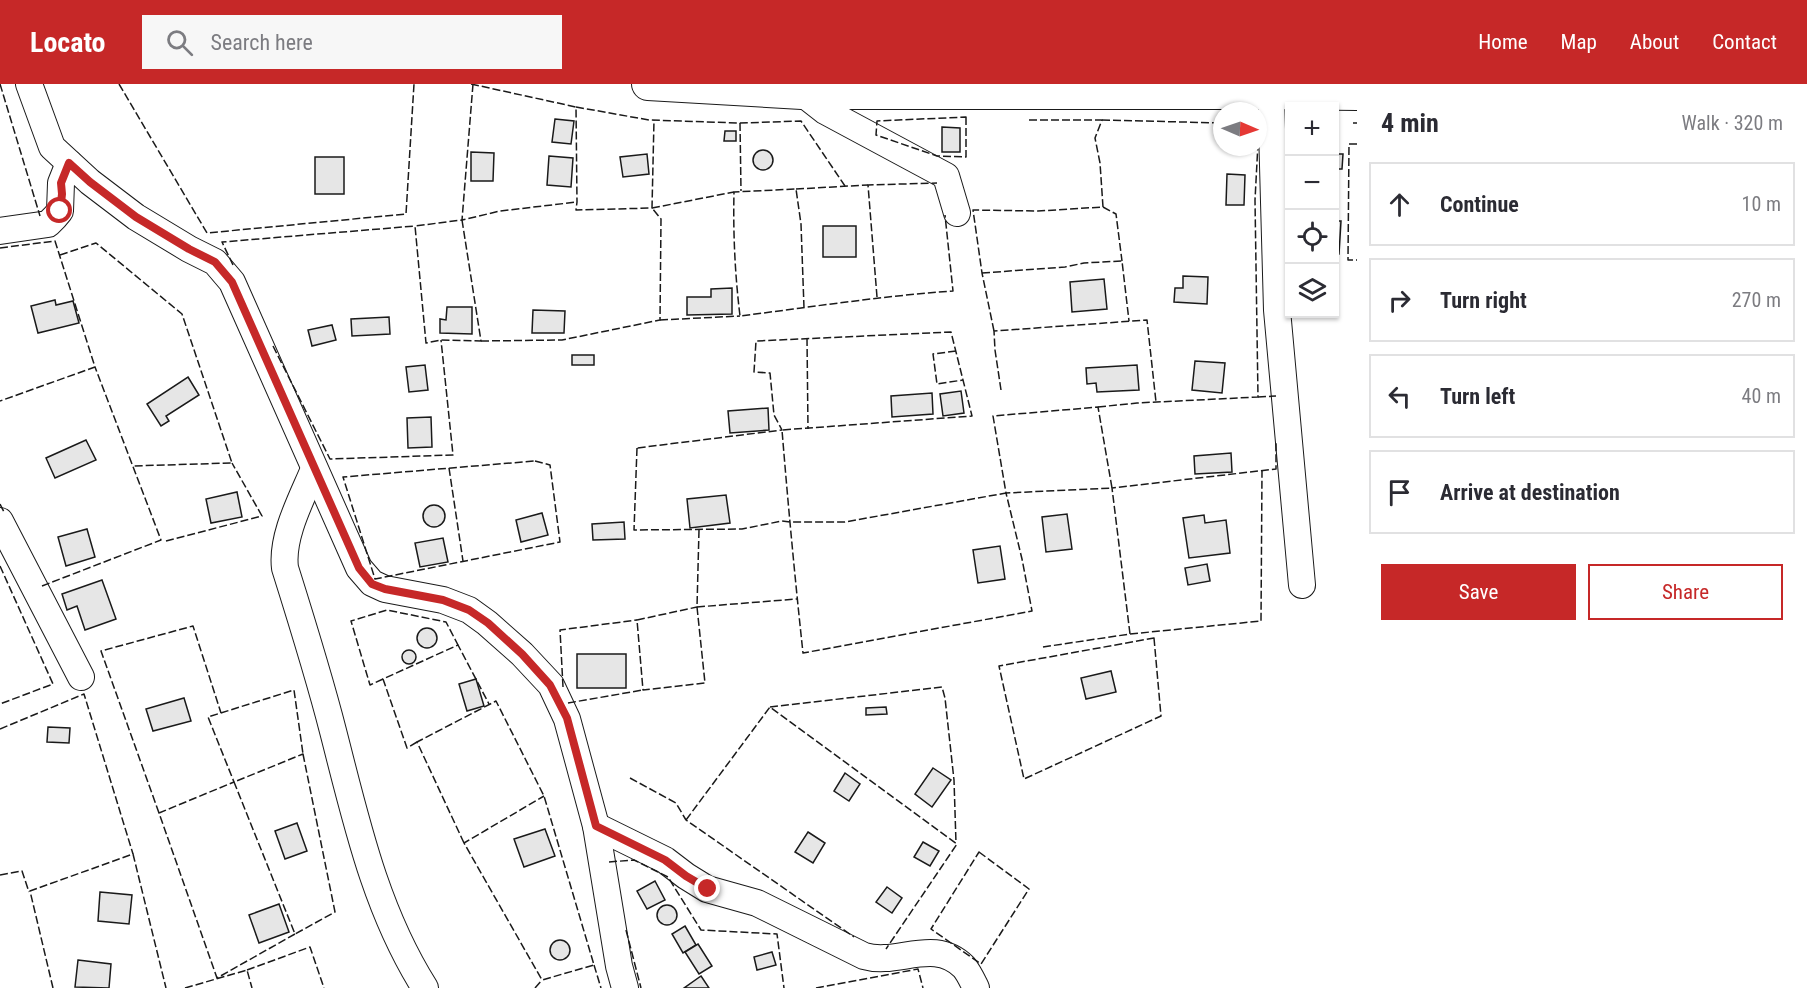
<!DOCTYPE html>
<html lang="en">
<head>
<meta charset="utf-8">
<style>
	body { margin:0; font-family:"Roboto Condensed",sans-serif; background:#f7f7f7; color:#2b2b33 }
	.controls { position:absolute; right:18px; top:18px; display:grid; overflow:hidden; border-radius:0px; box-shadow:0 2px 4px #0004 }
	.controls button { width:54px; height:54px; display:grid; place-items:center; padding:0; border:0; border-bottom:2px solid #e1e1e2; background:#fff; color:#2b2b33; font:30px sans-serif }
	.compass { position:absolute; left:1213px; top:18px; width:54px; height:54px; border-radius:50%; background:#fff; box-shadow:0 2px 4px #0004; rotate:92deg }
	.stop { position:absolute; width:18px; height:18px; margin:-14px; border:4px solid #c62828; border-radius:50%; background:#fff }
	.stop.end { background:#c62828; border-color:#fff; box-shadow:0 2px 6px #0008 }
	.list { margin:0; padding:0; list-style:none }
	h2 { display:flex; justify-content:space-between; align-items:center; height:78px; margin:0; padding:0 24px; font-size:26px }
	h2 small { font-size:20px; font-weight:400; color:#7c7c81 }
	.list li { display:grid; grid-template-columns:39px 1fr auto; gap:18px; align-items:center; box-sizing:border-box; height:84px; margin:0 12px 12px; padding:0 12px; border:2px solid #e1e1e2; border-radius:0px }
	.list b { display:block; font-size:22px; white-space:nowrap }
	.list em { font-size:20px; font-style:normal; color:#7c7c81 }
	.actions { display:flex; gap:12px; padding:18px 24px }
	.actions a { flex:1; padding:14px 0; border:2px solid #c62828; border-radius:0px; text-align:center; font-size:21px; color:#c62828 }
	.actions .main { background:#c62828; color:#fff }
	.icon { flex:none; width:33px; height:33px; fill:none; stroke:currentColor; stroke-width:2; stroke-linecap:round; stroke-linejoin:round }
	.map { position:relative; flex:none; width:1357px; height:904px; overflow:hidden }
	header { display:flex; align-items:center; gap:36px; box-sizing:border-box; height:84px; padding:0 30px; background:#c62828; color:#fff }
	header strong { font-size:28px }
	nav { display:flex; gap:33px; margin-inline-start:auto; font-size:21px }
	.search { width:420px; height:54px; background:#f7f7f7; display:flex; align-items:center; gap:15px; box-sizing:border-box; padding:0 21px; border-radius:0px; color:#7c7c81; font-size:22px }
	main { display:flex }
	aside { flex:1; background:#fff }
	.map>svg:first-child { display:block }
	.building { fill:#e6e6e6; stroke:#1a1a1a; stroke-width:1.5 }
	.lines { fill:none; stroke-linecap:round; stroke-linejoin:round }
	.minor-casing { stroke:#1a1a1a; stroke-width:28 }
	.major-casing { stroke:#1a1a1a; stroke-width:34 }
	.minor { stroke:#fff; stroke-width:26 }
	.major { stroke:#fff; stroke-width:32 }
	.fence { stroke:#1a1a1a; stroke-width:1.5; stroke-dasharray:8 3; stroke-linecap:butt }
	.route { stroke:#c62828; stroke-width:8 }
</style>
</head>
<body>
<header>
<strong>Locato</strong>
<div class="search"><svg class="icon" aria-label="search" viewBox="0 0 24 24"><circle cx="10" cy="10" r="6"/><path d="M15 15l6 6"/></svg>Search here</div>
<nav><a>Home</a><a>Map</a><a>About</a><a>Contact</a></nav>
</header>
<main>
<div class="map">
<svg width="1357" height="904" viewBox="0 0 1357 904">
	<rect width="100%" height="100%" fill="#fff"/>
	<g class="building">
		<polygon points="555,35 574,37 571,60 552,58"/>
		<polygon points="942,43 960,44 960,68 942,68"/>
		<polygon points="725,47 736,47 736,57 724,57"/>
		<circle cx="763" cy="76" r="10"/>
		<polygon points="471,68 494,69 493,97 471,97"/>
		<polygon points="647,70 649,90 623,93 620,73"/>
		<polygon points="1334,70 1343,70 1342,85 1334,85"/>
		<polygon points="549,72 573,74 571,103 547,101"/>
		<rect x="315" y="73" width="29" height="37"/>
		<polygon points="1227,90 1245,91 1244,121 1226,121"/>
		<polygon points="1334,137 1341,137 1339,170 1334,170"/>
		<rect x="823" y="142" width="33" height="31"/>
		<polygon points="1183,192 1208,193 1207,220 1174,218 1175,204 1183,204"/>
		<polygon points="1104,195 1107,225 1072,228 1070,198"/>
		<polygon points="732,204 732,230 687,231 687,213 711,213 711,205"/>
		<polygon points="55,216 56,221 73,217 79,239 38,249 31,222"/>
		<polygon points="447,223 472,223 472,250 440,249 440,235 446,236"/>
		<polygon points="533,226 565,227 564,249 532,249"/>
		<polygon points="389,233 390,250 352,252 351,235"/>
		<polygon points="332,241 336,256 312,262 308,246"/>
		<rect x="572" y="271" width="22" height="10"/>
		<polygon points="1195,277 1225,279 1222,309 1192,306"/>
		<polygon points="425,281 428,306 409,308 406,283"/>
		<polygon points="1137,281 1139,306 1097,308 1096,299 1087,300 1086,284"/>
		<polygon points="188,293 199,311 166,332 169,337 161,342 147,320"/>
		<polygon points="961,307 964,329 943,332 940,310"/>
		<polygon points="932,309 933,330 892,333 891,312"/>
		<polygon points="768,324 769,346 730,349 728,327"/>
		<polygon points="431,333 432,363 408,364 407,334"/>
		<polygon points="86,356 96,376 55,394 46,374"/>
		<polygon points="1231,369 1232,388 1195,390 1194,372"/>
		<polygon points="237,408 242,433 211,439 206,415"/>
		<polygon points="726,411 730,439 690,444 687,415"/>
		<circle cx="434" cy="432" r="11"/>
		<polygon points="542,429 548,451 521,458 516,436"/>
		<polygon points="1067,430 1072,465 1046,468 1042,433"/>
		<polygon points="1204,431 1205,439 1226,436 1230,469 1189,474 1183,434"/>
		<polygon points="624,438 625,455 593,456 592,440"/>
		<polygon points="87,445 95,473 66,482 58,453"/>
		<polygon points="443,454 448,478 420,483 415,459"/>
		<polygon points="1000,462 1005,495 978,499 973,466"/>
		<polygon points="1207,480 1210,497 1188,501 1185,484"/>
		<polygon points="102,496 116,535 85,546 77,522 67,526 62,510"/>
		<circle cx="427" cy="554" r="10"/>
		<circle cx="409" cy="573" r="7"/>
		<rect x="577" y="570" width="49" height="34"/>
		<polygon points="1111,587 1116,608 1086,615 1081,594"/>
		<polygon points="476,595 484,622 467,627 459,600"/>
		<polygon points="184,614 191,637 153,647 146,625"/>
		<polygon points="886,623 887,630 866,631 866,624"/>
		<polygon points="48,643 70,644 69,659 47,658"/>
		<polygon points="933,684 951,696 932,723 915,710"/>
		<polygon points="845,689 860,700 849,717 834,707"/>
		<polygon points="297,739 307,767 285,775 275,747"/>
		<polygon points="545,745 555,772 524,783 514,755"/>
		<polygon points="808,748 825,759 813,779 795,768"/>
		<polygon points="923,758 939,767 930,782 914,773"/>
		<polygon points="655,797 665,816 647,825 637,807"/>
		<polygon points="887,803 902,814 892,829 876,818"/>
		<polygon points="100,808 132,811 129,840 98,837"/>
		<polygon points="279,820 289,848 259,859 249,831"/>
		<circle cx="667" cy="831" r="10"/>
		<polygon points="685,842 696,861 683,869 672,850"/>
		<circle cx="560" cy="866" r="10"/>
		<polygon points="698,860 712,882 699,890 685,868"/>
		<polygon points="772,868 776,881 757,886 754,873"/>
		<polygon points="78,876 111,880 109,904 75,903"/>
		<polygon points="701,892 709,904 684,904"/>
	</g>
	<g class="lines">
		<defs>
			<g id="minor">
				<polyline points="29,0 52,63 90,98 136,133 189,165 215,178 232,198 359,484 372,499 385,505 443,516 469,526 487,539 522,570 551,601 567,635 596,742 619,882 625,904"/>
				<polyline points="802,9 825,27 946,92 957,129"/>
				<polyline points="1271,9 1277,226 1302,501"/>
				<polyline points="0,147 48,140 55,133 60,127 61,99 69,79"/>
				<path d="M 314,385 C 302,414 281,452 285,484 C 302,538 319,592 333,647 C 356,736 375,825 425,904"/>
				<polyline points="0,437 81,593"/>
				<path d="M 596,742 L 665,776 L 686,792 L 707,805 L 757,819 L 864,872 C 898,882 934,853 964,883 C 969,889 973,898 976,904"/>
			</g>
			<polyline id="major" points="648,0 802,9 1271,9 1357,10"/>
		</defs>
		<use href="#minor" class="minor-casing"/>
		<use href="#major" class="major-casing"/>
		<use href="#minor" class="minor"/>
		<use href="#major" class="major"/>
		<g class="fence">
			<polyline points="0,0 40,132"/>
			<polyline points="119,0 207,149 406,130 414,0"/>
			<polyline points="471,0 576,23 577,118 576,126 652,124 654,36"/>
			<polyline points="473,0 462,136 500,127 577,118"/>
			<polyline points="576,23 649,36 740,39 801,37 845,102"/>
			<polygon points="966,33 966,73 937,72 876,51 877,37"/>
			<polyline points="1029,36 1102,36 1095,54 1100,79 1103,123"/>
			<polyline points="1102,36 1222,39"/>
			<polyline points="740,39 741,107"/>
			<polyline points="1353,39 1357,39"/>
			<polyline points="1357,60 1349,60 1348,176 1357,176"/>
			<polyline points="796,105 868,101"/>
			<polyline points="652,124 734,108"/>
			<polygon points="462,136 481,257 441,256 426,259 415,142"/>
			<polyline points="0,164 55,157 95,283 0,317"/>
			<polyline points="60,171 96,159 182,230 232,379 133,382"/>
			<polyline points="233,181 222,158 415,142"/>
			<polyline points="982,189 1065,183 1084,179 1122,177 1129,237"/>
			<polyline points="877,213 868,101 937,99"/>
			<path d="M 804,224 L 801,140 L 796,105 L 734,108 C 733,149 735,191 740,232 C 811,223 882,212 953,207 L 945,131"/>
			<polyline points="660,236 740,232"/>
			<polyline points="994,247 982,189 973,126 1038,127 1103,123 1116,130 1122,177"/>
			<polyline points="807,254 808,345"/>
			<polyline points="481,257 562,256 660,236 661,135 652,124"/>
			<polyline points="273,262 330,375 453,371 441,256"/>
			<polyline points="956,267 933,270 937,300 963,296"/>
			<polyline points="1001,306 995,266 994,247 1147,236 1156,318"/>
			<polyline points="1258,313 1276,312"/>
			<polyline points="1098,323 1137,319 1258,313 1255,116 1259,40 1258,40"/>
			<path d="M 637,364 L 634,446 L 742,445 L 782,437 L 790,438 L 845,438 L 1006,409 L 993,332 L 1098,323 L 1112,404 L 1006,409 L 1022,475 L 1032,527 L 803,569 C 795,495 788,420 782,346 L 972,332 L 951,248 L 756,257 L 754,288 L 770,289 L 774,331 L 782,346 L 637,364"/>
			<polygon points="535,377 550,381 560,458 375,495 343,393"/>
			<polyline points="449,384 463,477"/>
			<polyline points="0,420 4,428"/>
			<polyline points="699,446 697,523 797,515"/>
			<polyline points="166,457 262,432 232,379"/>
			<polyline points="0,482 53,600 0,620"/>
			<polyline points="42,502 161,456 95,283"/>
			<polygon points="697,523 705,599 643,606 637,536"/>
			<polyline points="1130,550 1261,537 1262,387"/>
			<polygon points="1154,554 1161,632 1024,695 999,582"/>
			<polyline points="1043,563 1130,550 1112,404 1276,385 1276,359"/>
			<polyline points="383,595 370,601 351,537 387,526 446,538 458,561"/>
			<polyline points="563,603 560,546 637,536"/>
			<polyline points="568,619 643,606"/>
			<polyline points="770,623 942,603 945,614 954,696 956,759"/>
			<polyline points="0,645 84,610 133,770"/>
			<polyline points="417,658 407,664 383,595 458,561 489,620"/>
			<polygon points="303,670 335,828 295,850 234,698"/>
			<polyline points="630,694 676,719 686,736 854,853"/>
			<polyline points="159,729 101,567 193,542 221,629"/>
			<polyline points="686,736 770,623 957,760 886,865"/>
			<polyline points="464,759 417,658 496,617 544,712 594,881 542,896 464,759 544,712"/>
			<polygon points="979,768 1029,805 981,880 931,845"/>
			<polyline points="609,778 634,776 668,793 701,846 777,850 784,904"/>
			<polyline points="0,791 22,787 29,808"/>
			<polyline points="626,846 641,904"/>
			<polyline points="295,850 217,894 159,729 234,698 208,633 294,606 303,670"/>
			<polyline points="594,881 601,904"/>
			<polyline points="247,886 310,863 324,904"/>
			<polyline points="53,904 30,807 133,770 166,904"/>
			<polyline points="185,904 247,886 252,904"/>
			<polyline points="535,904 542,896"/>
			<polyline points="816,904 918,885 923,904"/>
		</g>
	</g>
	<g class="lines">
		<polyline class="route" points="60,127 62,110 61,99 69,79 90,98 136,133 189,165 215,178 232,198 359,484 372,500 385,505 443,516 469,526 488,539 522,570 550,601 567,634 596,742 665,776 686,792 708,805"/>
	</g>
</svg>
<div class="controls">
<button>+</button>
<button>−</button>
<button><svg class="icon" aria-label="locate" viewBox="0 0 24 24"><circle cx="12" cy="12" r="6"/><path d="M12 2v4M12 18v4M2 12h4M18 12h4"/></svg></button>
<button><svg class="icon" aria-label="layers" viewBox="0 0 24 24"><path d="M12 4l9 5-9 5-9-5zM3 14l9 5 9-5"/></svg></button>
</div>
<svg class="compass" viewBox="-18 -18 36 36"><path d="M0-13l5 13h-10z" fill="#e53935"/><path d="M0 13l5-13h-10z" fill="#7c7c81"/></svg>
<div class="stop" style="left:60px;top:127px"></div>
<div class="stop end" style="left:708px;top:805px"></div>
</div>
<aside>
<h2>4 min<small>Walk · 320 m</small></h2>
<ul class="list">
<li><svg class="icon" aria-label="ahead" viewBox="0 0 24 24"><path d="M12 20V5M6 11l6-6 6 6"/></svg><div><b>Continue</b></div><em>10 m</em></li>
<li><svg class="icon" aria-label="right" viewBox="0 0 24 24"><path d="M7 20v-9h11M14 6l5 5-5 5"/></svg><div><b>Turn right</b></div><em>270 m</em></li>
<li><svg class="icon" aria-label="left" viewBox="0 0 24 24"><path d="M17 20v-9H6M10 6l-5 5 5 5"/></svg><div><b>Turn left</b></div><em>40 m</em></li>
<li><svg class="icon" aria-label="arrive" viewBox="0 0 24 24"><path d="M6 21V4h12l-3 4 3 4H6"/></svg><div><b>Arrive at destination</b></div></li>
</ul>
<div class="actions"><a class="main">Save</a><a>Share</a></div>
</aside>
</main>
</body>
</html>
